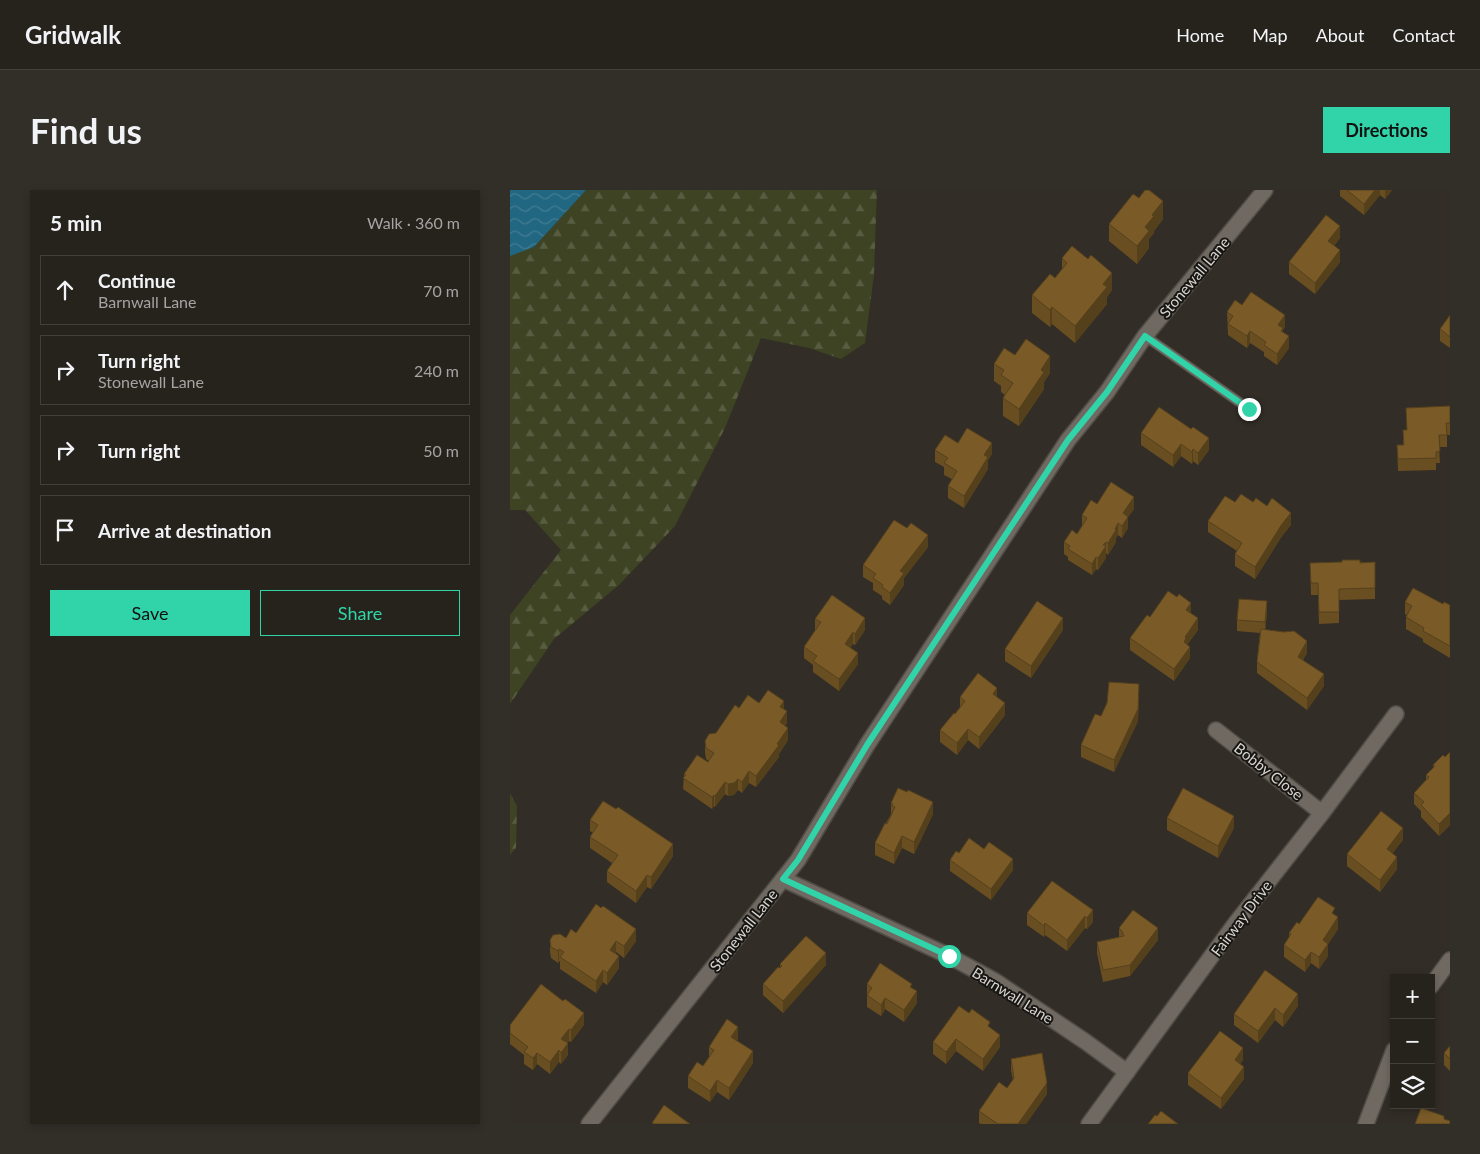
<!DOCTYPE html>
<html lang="en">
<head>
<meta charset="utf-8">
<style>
	body { margin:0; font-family:Lato,sans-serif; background:#322f29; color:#f1f3f6 }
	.controls { position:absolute; right:15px; bottom:15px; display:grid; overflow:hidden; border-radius:0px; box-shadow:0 2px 8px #0003 }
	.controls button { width:45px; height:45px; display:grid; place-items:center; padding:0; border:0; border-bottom:1px solid #423f3b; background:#26221c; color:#f1f3f6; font:25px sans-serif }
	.stop { position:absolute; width:15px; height:15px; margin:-11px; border:4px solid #31d4a9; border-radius:50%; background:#fff }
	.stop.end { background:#31d4a9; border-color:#fff; box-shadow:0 1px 5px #0008 }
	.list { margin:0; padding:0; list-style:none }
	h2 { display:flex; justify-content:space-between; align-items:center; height:65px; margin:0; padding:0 20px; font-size:21px }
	h2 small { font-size:16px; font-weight:400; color:#a4a4a3 }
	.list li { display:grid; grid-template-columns:32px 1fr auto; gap:15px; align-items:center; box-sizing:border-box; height:70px; margin:0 10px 10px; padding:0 10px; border:1px solid #423f3b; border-radius:0px }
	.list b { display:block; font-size:19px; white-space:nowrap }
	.list p { margin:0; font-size:16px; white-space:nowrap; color:#a4a4a3 }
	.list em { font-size:16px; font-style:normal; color:#a4a4a3 }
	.actions { display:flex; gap:10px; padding:15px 20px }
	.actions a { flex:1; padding:11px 0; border:1px solid #31d4a9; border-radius:0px; text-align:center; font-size:18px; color:#31d4a9 }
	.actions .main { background:#31d4a9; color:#111 }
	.icon { flex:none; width:28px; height:28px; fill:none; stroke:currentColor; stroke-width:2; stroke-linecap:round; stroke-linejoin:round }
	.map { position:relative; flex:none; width:940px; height:934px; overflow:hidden; border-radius:0px }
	header { display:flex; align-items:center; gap:30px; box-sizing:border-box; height:70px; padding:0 25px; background:#26221c; border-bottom:1px solid #423f3b }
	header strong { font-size:24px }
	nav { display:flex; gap:28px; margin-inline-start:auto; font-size:18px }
	.intro { display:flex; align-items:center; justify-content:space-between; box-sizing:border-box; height:120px; padding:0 30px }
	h1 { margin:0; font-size:35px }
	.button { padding:12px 22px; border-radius:0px; background:#31d4a9; color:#111; font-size:18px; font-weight:700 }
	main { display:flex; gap:30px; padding:0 30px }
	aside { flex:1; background:#26221c; border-radius:0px; box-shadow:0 2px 8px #0003 }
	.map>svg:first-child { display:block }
	.forest { fill:url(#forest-firs) }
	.water { fill:url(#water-waves) }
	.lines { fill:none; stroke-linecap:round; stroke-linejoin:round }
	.service-casing { stroke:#4f4b45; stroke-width:11 }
	.minor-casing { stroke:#4f4b45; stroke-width:18 }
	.service { stroke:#6f6961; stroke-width:9 }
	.minor { stroke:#6f6961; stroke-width:15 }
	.wall { fill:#694e22 }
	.shaded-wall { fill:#55401c }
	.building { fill:#7a5b28; stroke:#55401c }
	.route { stroke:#31d4a9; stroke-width:6 }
	.labels { text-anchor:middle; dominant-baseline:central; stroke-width:4; stroke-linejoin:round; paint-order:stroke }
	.street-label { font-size:15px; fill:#d8d5d0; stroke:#181613 }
</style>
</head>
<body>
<header>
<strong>Gridwalk</strong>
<nav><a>Home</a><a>Map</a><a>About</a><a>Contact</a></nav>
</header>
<div class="intro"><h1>Find us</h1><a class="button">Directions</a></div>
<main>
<aside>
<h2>5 min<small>Walk · 360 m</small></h2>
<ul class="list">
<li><svg class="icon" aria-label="ahead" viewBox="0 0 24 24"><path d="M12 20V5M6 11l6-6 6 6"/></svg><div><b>Continue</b><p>Barnwall Lane</p></div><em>70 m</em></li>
<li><svg class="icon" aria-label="right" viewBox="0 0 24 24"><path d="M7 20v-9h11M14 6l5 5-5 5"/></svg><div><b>Turn right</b><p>Stonewall Lane</p></div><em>240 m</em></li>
<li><svg class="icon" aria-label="right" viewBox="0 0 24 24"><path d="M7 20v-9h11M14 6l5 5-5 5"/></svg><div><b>Turn right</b></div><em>50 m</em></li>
<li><svg class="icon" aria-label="arrive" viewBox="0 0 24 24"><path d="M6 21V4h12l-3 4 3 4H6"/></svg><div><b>Arrive at destination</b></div></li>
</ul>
<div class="actions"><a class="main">Save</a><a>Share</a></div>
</aside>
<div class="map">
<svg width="940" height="934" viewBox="0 0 940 934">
	<defs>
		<pattern id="forest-firs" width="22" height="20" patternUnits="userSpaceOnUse" patternTransform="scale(1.25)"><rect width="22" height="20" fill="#3d4323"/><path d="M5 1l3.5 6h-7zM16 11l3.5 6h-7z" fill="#585d42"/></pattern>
		<pattern id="water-waves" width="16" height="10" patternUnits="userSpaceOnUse" patternTransform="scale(1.25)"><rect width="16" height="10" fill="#226781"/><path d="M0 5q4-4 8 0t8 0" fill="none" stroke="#417c92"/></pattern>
	</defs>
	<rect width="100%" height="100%" fill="#322d26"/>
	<g class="forest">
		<polygon points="76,0 367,0 364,85 355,153 331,169 299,158 251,148 215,238 165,336 109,395 44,449 0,514 0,425 51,360 15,320 0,320 0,65 24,57"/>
		<polygon points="0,603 7,616 6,658 0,665"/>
	</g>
	<polygon class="water" points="0,0 76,0 24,57 0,66"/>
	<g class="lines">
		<defs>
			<polyline id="service" points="635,146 739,219"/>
			<g id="minor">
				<polyline points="706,540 812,623"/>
				<polyline points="273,689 439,766 485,791 576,852 617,882"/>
				<polyline points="921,796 940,770"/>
				<polyline points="79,934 288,670 357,555 558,250 597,202 635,146 755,0"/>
				<polyline points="579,934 725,734 812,623 886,524"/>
				<polyline points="856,934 884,860"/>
			</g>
		</defs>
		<use href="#service" class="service-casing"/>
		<use href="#minor" class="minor-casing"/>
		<use href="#service" class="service"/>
		<use href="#minor" class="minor"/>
	</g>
	<g class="wall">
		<polygon points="830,0 882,0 875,9 870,5 854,25 830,6"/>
		<polygon points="653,29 644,41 644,43 639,49 639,58 627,74 599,51 599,34"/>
		<polygon points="830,48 824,56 830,72 805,104 779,84 779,72"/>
		<polygon points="552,68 602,100 597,107 597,114 565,153 542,134 540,137 522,123 522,105 545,88 552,79"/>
		<polygon points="717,122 775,137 773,140 773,142 779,158 767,175 754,166 754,162 740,153 737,158 718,145"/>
		<polygon points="940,125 940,158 930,151 930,139"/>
		<polygon points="505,165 540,183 534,192 534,199 509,236 493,226 493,208 495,205 491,202 491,196 484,191 484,174"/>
		<polygon points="940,216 940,245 937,245 937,257 929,257 930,273 926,273 926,280 888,281 887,255 893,255 893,240 897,240 896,218"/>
		<polygon points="631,243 699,260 688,275 683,271 682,274 671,266 663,277 631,255"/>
		<polygon points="448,253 482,264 478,270 478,279 454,318 438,308 438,296 442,289 434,285 434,277 425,272 425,260"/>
		<polygon points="725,312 743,312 781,335 772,346 745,389 725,376 725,364 727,361 698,342 698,331"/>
		<polygon points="587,314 624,319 618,327 618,338 612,348 608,345 606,348 606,352 598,365 596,363 596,368 588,380 586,379 582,385 558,370 558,367 554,364 554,352 567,344 572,337 572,325"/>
		<polygon points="418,357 394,388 394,395 380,415 372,409 372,406 363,400 363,393 353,387 353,375"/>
		<polygon points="865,372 865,409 829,410 829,433 809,434 808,405 801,405 800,373"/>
		<polygon points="895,412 940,415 940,468 913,452 913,449 896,439 896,427 897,425 895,424"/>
		<polygon points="757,423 755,440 797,463 793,470 814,496 797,520 747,483 747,472 750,443 727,441 727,430"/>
		<polygon points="681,424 688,440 677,455 680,468 664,491 620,460 620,448 640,427"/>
		<polygon points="305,429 355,440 345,455 343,454 340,458 348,474 329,501 303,482 303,475 294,468 294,457 305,440"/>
		<polygon points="553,440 521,488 495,471 495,459"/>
		<polygon points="629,506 628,531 604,582 571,567 571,555 591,526"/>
		<polygon points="450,507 487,507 495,525 469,559 458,550 447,565 430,552 430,540 450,518"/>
		<polygon points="249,513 274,519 277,533 275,536 278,550 269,564 269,567 246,597 239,593 232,603 228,600 224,605 218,606 215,604 205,617 204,616 202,619 173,599 174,584 198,572 199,571 196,569 195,562 195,551 206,543 229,518"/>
		<polygon points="940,562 940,635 929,646 911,627 911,621 904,614 904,603 916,590 916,585 923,578 923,575 935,567"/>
		<polygon points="381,613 423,624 404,664 392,658 384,674 365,665 365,653 381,624"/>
		<polygon points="657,628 724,638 708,668 657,640"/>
		<polygon points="80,630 163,666 141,699 137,697 126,713 97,692 97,681 102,673 80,658 80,647 83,643 80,641"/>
		<polygon points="893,650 882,663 887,679 870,702 837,676 837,664"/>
		<polygon points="474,659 503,680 481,710 440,681 440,670 449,663"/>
		<polygon points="542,691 583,732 577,739 575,738 557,761 535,745 534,747 517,735 517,723"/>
		<polygon points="825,725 828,739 818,754 818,766 809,779 801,773 795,782 774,767 774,755 779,747 779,743 789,734"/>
		<polygon points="609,738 648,750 620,786 593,792 587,763 587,752 609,747"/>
		<polygon points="66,743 126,751 114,768 106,762 105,764 109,778 97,795 93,792 86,803 50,779 50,772 49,771 48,773 41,768 40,762 40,750 56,748"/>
		<polygon points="270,774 316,775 273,823 253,805 253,794 270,778"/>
		<polygon points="357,794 402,798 407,813 394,832 375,819 371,826 357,817"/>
		<polygon points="788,816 773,837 765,830 748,853 724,835 724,824"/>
		<polygon points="0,835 74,835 61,852 59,851 57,853 58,865 51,874 49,872 40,884 27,874 23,880 14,874 14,865 0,854"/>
		<polygon points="480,838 490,857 473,881 446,861 436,874 423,864 423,852"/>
		<polygon points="228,848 227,851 243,873 219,910 207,902 200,912 178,898 178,886 193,876 199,868 199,857"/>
		<polygon points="940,856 940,881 934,875 934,863"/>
		<polygon points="501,869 537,904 516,934 471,934 469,933 469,921 497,898 503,890 501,880"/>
		<polygon points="733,870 730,874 734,889 711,919 678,895 678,883"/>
	</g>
	<g class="shaded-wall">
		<polygon points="865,0 870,0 870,5 854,25 854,14"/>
		<polygon points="875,0 882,0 875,9"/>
		<polygon points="653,11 653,29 644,41 644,43 639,49 639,58 627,74 627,56 635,37 642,25"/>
		<polygon points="830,36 830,48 818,63 818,51"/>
		<polygon points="830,60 830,72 805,104 805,93"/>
		<polygon points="602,83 602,100 597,107 597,114 565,153 565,136 593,94"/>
		<polygon points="542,117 542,134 540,137 540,120"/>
		<polygon points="775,125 775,137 773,140 773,150 768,135"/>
		<polygon points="740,141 740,153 737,158 737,146"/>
		<polygon points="779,146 779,158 767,175 767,164"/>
		<polygon points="540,166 540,183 534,192 534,199 509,236 509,219 531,180"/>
		<polygon points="699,248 699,260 688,275 688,263"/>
		<polygon points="482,253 482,264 478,270 478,279 454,318 454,306 474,265"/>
		<polygon points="671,254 671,266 663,277 663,265"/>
		<polygon points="683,259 683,271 682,274 682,262"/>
		<polygon points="624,307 624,319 618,327 618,338 612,348 613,323"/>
		<polygon points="781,323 781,335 772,346 745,389 745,377 772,334"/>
		<polygon points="608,333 608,345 606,348 606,352 598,365 598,353"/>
		<polygon points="418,345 418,357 394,388 394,395 380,415 380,403 390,381"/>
		<polygon points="596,352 596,368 588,380 588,368"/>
		<polygon points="586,367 586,379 582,385 582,374"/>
		<polygon points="757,411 757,423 755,444 755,432"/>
		<polygon points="681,413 681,425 676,420"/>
		<polygon points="355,428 355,440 345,455 345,444"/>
		<polygon points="553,428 553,440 521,488 521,476"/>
		<polygon points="688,428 688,440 676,456 674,452 675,447"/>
		<polygon points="343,442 343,454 335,466 335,454"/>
		<polygon points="797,451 797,463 788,478 788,467"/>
		<polygon points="680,457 680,468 664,491 664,479"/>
		<polygon points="348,463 348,474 329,501 329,489"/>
		<polygon points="814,484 814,496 797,520 797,508"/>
		<polygon points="629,494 628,531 604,582 604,570"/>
		<polygon points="487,498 487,510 483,504"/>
		<polygon points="274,511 274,523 270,517"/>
		<polygon points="495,513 495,525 469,559 469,547"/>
		<polygon points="277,521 277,533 270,544 270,532"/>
		<polygon points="278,538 278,550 269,564 269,567 246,597 246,586"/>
		<polygon points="458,539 458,550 447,565 447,553"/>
		<polygon points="239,581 239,593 232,603 232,592"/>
		<polygon points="228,589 228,600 224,605 218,606 218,594"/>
		<polygon points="215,592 215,604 205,617 205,606"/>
		<polygon points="204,605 204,616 202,619 202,607"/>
		<polygon points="423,612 423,624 404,664 404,652"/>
		<polygon points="940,623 940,635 929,646 929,634"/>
		<polygon points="724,626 724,638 708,668 708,656"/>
		<polygon points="893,638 893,650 877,671 877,659"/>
		<polygon points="392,646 392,658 384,674 384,663"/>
		<polygon points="163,654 163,666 141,699 141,687"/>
		<polygon points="887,667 887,679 870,702 870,690"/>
		<polygon points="503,669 503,680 481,710 481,699"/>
		<polygon points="137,685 137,697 126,713 126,701"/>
		<polygon points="583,720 583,732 577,739 577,728"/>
		<polygon points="575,726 575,738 557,761 557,750"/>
		<polygon points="828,727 828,739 813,762 813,750"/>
		<polygon points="535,733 535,745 534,747 534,736"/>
		<polygon points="648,738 648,750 620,786 620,775"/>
		<polygon points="126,739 126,751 114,768 114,756"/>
		<polygon points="106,751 106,762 100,772 100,760"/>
		<polygon points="818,754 818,766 809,779 809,767"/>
		<polygon points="49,759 49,771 48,773 48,761"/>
		<polygon points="801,762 801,773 795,782 795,770"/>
		<polygon points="316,763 316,775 273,823 273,811"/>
		<polygon points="109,766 109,778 97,795 97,783"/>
		<polygon points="93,780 93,792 86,803 86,791"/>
		<polygon points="407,801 407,813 394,832 394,820"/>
		<polygon points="788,804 788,816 773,837 773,825"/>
		<polygon points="375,808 375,819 371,826 371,815"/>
		<polygon points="765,818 765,830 748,853 748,841"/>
		<polygon points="74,823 74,835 61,852 61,840"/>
		<polygon points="228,837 228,848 221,859 221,847"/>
		<polygon points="59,839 59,851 51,860 51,849"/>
		<polygon points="490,845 490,857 473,881 473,869"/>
		<polygon points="446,849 446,861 436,874 436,862"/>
		<polygon points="58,853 58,865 51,874 51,863"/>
		<polygon points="733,858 733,870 725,882 725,870"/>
		<polygon points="49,860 49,872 40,884 40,872"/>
		<polygon points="243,861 243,873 219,910 219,898"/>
		<polygon points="27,863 27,874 23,880 23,868"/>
		<polygon points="734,877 734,889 711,919 711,908"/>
		<polygon points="207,890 207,902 200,912 200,901"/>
		<polygon points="537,893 537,904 516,934 508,934"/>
	</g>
	<g class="building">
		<polygon points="635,0 639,0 653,11 642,25 644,26 635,37 639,41 627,56 599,34 623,4 629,8"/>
		<polygon points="837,0 865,0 854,14"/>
		<polygon points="816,25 830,36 818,51 830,60 805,93 779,72"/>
		<polygon points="562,56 578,69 581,65 602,83 593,94 597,97 565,136 542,117 540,120 522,105 540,84 545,88 557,73 552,68"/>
		<polygon points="741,102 775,125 768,135 773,138 771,141 779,146 767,164 754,155 756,152 740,141 737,146 718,134 723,126 717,122 725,110 732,115"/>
		<polygon points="940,125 940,147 930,139"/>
		<polygon points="516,149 540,166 531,180 534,182 509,219 493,208 503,193 491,185 494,180 484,174 494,158 505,165"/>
		<polygon points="940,216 940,233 936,233 937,245 929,245 930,261 926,262 926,268 888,269 887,255 894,255 893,240 897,240 896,218"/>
		<polygon points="649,217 681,239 683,237 699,248 688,263 683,259 682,262 671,254 663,265 631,243"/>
		<polygon points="457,238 482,253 474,265 478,267 454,306 438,296 447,281 434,273 438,268 425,260 435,245 448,253"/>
		<polygon points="601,292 624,307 613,323 618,327 612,336 608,333 605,339 606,340 598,353 596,352 593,355 596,356 588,368 586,367 582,374 558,359 560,356 554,352 562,340 567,344 577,328 572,325 581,310 587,314"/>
		<polygon points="731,304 743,312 746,308 757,316 762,308 781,323 772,334 745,377 725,364 732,353 698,331 715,306 725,312"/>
		<polygon points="384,330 397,338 401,333 418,345 390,381 394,383 380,403 372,397 373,395 363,388 366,384 353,375"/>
		<polygon points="832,370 850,370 850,373 865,372 865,398 829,399 829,422 809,422 808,393 801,393 800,373 832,372"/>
		<polygon points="903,398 933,414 934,412 940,415 940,456 913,441 914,438 896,427 902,416 895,412"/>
		<polygon points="658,401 667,407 669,404 681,413 676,420 688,428 675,447 676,448 674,452 680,457 664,479 620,448 637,425 640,427"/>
		<polygon points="322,405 355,428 345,444 343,442 335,454 348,463 329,489 303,471 307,466 294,457 311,432 305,429"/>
		<polygon points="729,409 757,411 755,432 727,430"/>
		<polygon points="527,411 553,428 521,476 495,459"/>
		<polygon points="751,439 774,442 784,441 797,451 788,467 814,484 797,508 747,472"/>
		<polygon points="468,483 487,498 483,504 495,513 469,547 458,539 447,553 430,540 444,523 445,524 455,511 450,507"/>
		<polygon points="599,492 629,494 628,519 604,570 571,555 585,524 591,526 597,513"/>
		<polygon points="258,500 274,511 270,517 277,521 270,532 278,538 267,554 269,555 246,586 239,581 232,592 228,589 224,593 218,594 215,592 205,606 204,605 202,607 173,588 176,585 174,584 187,565 198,572 204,563 196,558 195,551 199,544 206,543 225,515 229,518 238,505 249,513"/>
		<polygon points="940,562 940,623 929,634 911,615 914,612 904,603 919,587 916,585 925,576 923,575 933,565 935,567"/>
		<polygon points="388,598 397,602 398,600 423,612 404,652 392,646 384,663 365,653 375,633 377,634 385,617 382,616 383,614 381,613"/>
		<polygon points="673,598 724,626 708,656 657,628"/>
		<polygon points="93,611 106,619 108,617 163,654 141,687 137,685 126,701 97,681 108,665 80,647 88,635 80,630"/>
		<polygon points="871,621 893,638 877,659 887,667 870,690 837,664"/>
		<polygon points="459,648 474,659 479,652 503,669 481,699 440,670 446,661 449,663"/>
		<polygon points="542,691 583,720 577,728 575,726 557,750 535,733 534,736 517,723"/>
		<polygon points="808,707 825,718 822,723 828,727 813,750 818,754 809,767 801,762 795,770 774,755 781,744 779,743 787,732 789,734"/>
		<polygon points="86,714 91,718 93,716 126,739 114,756 106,751 100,760 109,766 97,783 93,780 86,791 50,767 54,762 49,759 48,761 41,757 40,750 43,745 50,744 56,748 61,739 66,743"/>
		<polygon points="623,720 648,738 620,775 593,780 587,752 614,746 612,741 609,738"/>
		<polygon points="296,746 316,763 273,811 253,794 268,777 270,778 272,776 270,774"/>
		<polygon points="370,773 402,794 400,797 407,801 394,820 375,808 371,815 357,805 362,798 357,794"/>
		<polygon points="755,780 788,804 773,825 765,818 748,841 724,824"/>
		<polygon points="31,794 53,811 55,809 74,823 61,840 59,839 51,849 58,853 51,863 49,860 40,872 27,863 23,868 14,862 18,857 0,843 0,835"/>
		<polygon points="449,816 459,823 462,819 480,832 478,836 490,845 473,869 446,849 436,862 423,852"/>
		<polygon points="217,829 228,837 221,847 243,861 219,898 207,890 200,901 178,886 187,872 193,876 204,860 199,857"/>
		<polygon points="710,841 733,858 725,870 734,877 711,908 678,883"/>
		<polygon points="940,856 940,869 934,863"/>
		<polygon points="532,863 537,893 508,934 488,934 469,921 489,892 497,898 504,888 501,869"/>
		<polygon points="154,915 180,934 144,934 142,933"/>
		<polygon points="911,918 934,926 934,929 940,931 940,934 905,934"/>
		<polygon points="651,921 668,934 638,934 645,925 647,926"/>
	</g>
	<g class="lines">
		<polyline class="route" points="439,766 273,689 288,670 357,555 558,250 597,202 635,146 739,219"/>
	</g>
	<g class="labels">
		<g class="street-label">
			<text transform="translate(684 87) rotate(-50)">Stonewall Lane</text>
			<text transform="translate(759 581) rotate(38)">Bobby Close</text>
			<text transform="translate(731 728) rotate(-53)">Fairway Drive</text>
			<text transform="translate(233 740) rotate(-52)">Stonewall Lane</text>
			<text transform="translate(503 805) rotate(32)">Barnwall Lane</text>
		</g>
	</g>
</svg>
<div class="controls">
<button>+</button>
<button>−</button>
<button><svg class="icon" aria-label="layers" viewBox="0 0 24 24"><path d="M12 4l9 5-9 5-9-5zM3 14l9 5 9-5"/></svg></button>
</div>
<div class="stop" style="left:439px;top:766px"></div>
<div class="stop end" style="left:739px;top:219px"></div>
</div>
</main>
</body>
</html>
